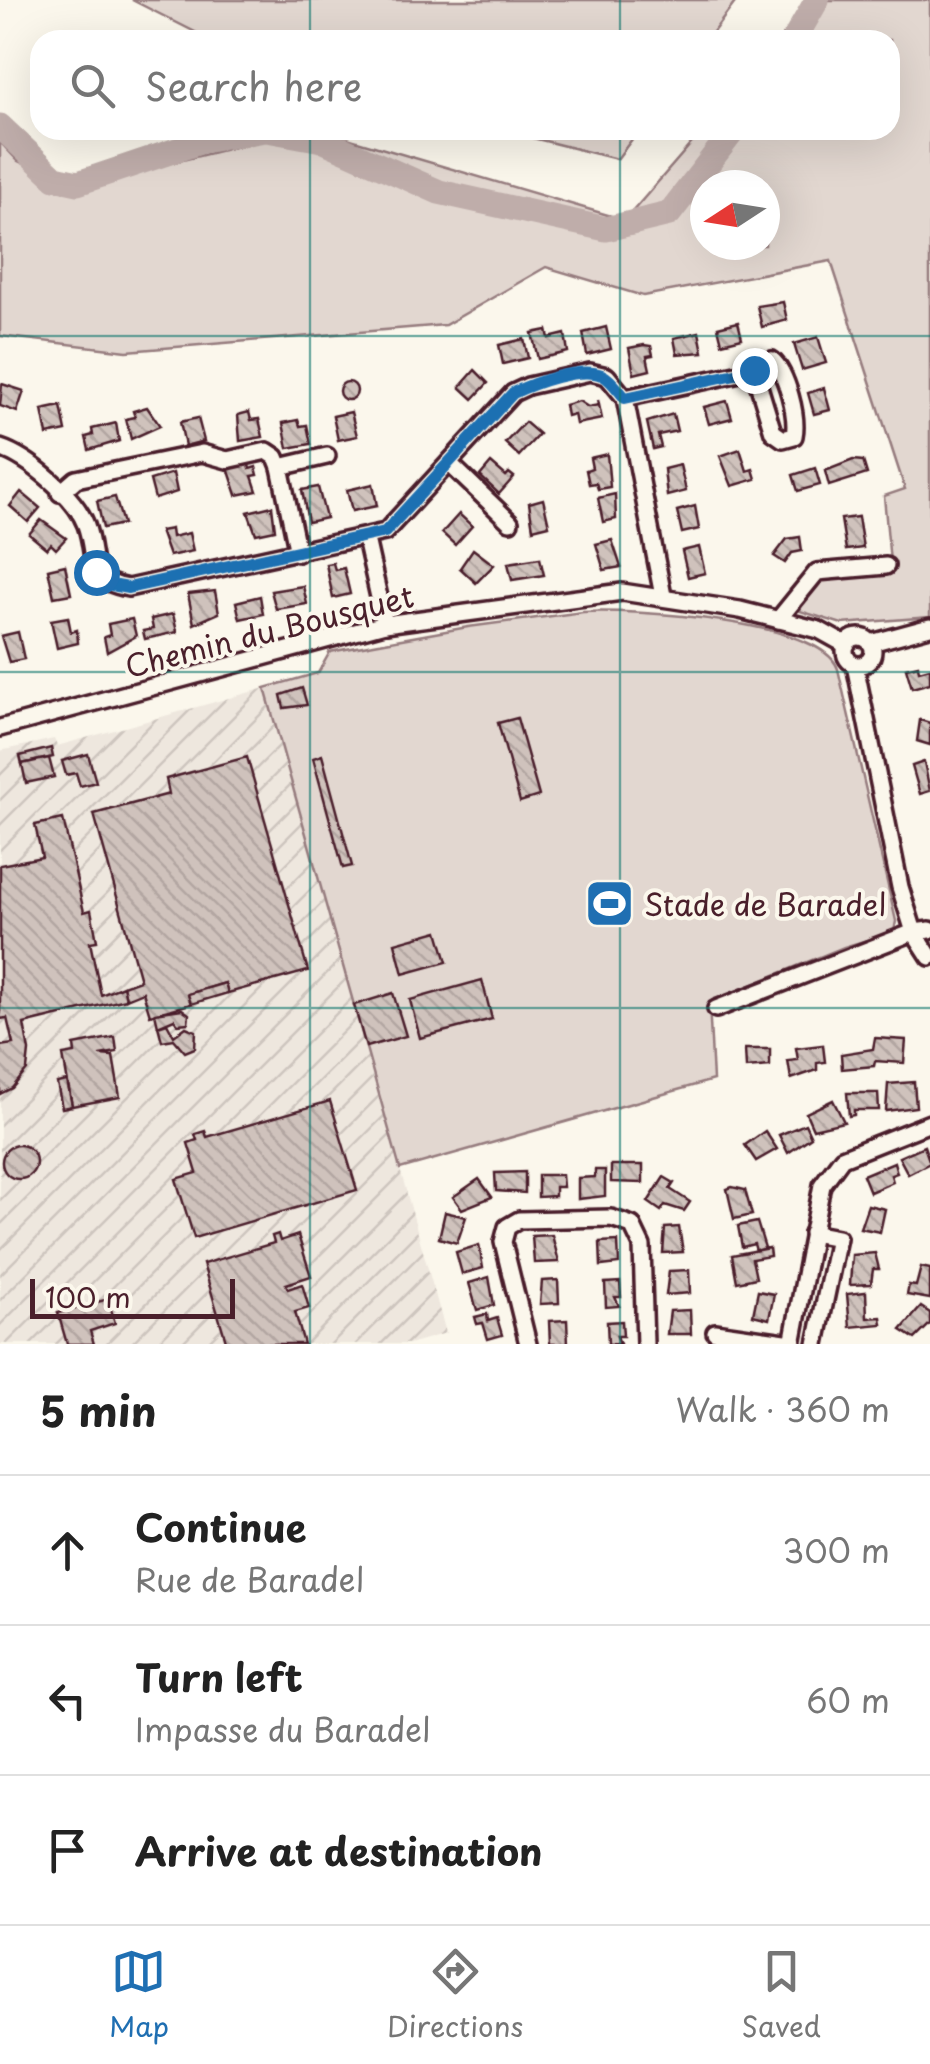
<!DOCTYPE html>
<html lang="en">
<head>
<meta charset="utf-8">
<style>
	body { margin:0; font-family:"Playpen Sans",sans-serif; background:#f2f2f2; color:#222 }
	.compass { position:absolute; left:690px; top:170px; width:90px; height:90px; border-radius:50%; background:#fff; box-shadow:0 10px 40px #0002; rotate:258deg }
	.scale { position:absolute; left:30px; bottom:25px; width:205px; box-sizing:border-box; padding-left:10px; border:5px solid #4a1f2b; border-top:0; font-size:28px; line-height:35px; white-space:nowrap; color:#4a1f2b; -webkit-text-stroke:8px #fbf7ec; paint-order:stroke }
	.stop { position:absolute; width:30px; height:30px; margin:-22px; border:8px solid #1f6fb2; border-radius:50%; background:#fff }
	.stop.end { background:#1f6fb2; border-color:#fff; box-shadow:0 2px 10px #0008 }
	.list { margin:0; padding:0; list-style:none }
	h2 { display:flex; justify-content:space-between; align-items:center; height:130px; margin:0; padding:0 40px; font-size:42px }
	h2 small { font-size:32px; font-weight:400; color:#767676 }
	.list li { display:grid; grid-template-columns:65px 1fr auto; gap:30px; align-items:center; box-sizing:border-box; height:150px; padding:0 40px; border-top:2px solid #e0e0e0 }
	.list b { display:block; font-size:38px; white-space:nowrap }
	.list p { margin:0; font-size:32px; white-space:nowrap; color:#767676 }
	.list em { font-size:32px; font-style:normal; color:#767676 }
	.icon { flex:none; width:55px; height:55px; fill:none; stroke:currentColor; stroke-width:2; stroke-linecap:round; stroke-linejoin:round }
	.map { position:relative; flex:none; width:930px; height:1344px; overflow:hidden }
	.search { position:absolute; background:#fff; box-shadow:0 10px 40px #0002; left:30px; right:30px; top:30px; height:110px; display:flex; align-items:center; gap:25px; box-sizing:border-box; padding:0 35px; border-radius:30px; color:#767676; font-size:38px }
	.sheet { height:580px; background:#fff }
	nav { display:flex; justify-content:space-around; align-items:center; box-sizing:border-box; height:140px; border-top:2px solid #e0e0e0; background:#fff; font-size:28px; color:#767676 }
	nav a { display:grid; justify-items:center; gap:5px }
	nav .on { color:#1f6fb2 }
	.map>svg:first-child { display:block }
	.industrial { fill:url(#industrial-furrows) }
	.grass { fill:#e2d7d0; stroke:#967b7e; stroke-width:2.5; fill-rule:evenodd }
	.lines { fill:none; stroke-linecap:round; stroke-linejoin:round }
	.river { stroke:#bfadaa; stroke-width:25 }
	.building { fill:url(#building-back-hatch); stroke:#4a1f2b; stroke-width:2.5 }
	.minor-casing { stroke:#4a1f2b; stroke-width:22 }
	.minor { stroke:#fbf7ec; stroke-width:15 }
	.route { stroke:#1f6fb2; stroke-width:12 }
	.grid { fill:none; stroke:#0f766e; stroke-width:2.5; stroke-opacity:0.55 }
	.labels { text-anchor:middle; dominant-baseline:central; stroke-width:8; stroke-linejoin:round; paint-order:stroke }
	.street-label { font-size:30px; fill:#4a1f2b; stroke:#fbf7ec }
	.poi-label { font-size:30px; fill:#4a1f2b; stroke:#fbf7ec; text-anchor:start }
</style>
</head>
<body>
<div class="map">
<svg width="930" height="1344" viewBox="0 0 930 1344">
	<defs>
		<pattern id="industrial-furrows" width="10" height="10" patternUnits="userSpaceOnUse" patternTransform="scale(2.5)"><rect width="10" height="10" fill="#eee7de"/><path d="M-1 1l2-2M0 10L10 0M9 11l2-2" fill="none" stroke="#cec6bf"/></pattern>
		<pattern id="building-back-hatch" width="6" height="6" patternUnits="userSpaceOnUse" patternTransform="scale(2.5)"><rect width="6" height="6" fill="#cfc2bc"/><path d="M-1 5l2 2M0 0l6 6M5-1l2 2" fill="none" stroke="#b3a6a2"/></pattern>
	</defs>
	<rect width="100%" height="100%" fill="#fbf7ec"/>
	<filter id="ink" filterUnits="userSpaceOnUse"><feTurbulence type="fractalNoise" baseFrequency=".01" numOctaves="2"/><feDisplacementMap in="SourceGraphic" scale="20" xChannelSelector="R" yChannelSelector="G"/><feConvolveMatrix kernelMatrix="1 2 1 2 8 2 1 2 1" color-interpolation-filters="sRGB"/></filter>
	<g filter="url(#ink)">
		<polygon class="industrial" points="265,688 446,1333 409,1344 0,1344 0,751 54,739 57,746"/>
		<g class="grass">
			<polygon points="132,0 737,0 707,40 211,40"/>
			<path d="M 814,0 L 930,0 L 930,617 L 842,624 L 800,611 L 805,594 L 817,580 L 891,573 L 884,496 L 905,489 L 831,261 L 643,296 L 546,267 L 445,325 L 127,351 L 0,336 L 0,142 L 18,161 L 75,187 L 303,130 L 320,130 L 625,220 L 703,130 L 890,130 L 890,40 L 779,40 ZM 705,185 L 765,185 L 765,245 L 705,245 Z"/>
			<polygon points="501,130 639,130 617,159"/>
			<path d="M 583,612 C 630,609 822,620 838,669 L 896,921 L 894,932 L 844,947 L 709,1002 L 713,1080 L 400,1169 L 265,688 L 318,673 L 330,652 L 468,627 Z"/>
		</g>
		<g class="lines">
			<g class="river">
				<polyline points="794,40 817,0"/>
				<polyline points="0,126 55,178 78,183 203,141 265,130"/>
				<polyline points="267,130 322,140 439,192 606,229 669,214 734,130"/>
			</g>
		</g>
		<g class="building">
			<polygon points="783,302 787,320 762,327 757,306"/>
			<polygon points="738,322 742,338 722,343 718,327"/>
			<polygon points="606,327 611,349 587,355 583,333"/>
			<polygon points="547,330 549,338 565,334 568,352 538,359 532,333"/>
			<polygon points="699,332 703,352 677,354 674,338"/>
			<polygon points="818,337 826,363 802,370 794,344"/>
			<polygon points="524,339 528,358 503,364 499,345"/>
			<polygon points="644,345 651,346 653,355 647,356 650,370 634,374 629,348"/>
			<polygon points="475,370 488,383 473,399 460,387"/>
			<circle cx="348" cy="391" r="9"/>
			<polygon points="2,384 24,391 17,412 0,406"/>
			<polygon points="824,388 830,410 814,414 808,393"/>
			<polygon points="598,400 602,419 576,424 574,414 567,416 565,405 579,401 588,407 599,405"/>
			<polygon points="727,401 732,418 709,424 704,407"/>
			<polygon points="61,406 66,431 47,435 42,410"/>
			<polygon points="147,407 160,426 131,439 126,419 135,417 133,411"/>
			<polygon points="249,412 251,420 259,419 263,437 240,441 238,415"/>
			<polygon points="351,412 357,436 338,440 333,416"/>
			<polygon points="673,414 677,431 658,435 661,447 653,449 647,422"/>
			<polygon points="198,418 204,441 185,446 180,422"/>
			<polygon points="298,420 300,426 307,425 311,444 288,448 283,423"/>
			<polygon points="525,422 539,434 519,456 505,443"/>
			<polygon points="116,423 119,441 89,450 86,437 93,435 92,429"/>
			<polygon points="740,449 747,471 753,469 756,479 732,486 720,456"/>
			<polygon points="607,454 610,487 598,489 596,483 589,484 586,470 592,468 590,458"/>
			<polygon points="853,460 863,461 867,474 829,486 825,471"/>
			<polygon points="248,461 250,469 256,467 258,475 252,476 257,491 237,495 227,465"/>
			<polygon points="491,463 506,476 509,473 514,477 499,494 480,476"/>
			<polygon points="680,465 686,491 667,496 664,469"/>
			<polygon points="815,468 820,485 798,491 793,475"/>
			<polygon points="173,473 177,492 155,499 150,480"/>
			<polygon points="373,484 377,506 352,511 347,490"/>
			<polygon points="318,487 326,518 308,522 302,490"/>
			<polygon points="21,492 40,508 28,522 10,506"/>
			<polygon points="615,494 616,519 603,522 598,498"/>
			<polygon points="115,497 123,524 103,528 97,501"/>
			<polygon points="543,499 549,525 533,529 529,503"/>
			<polygon points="272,506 275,530 256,534 248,512"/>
			<polygon points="695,506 699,529 682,533 677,511"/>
			<polygon points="459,514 472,526 455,545 442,533"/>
			<polygon points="858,517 863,548 846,550 841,519"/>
			<polygon points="41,520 66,538 56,549 51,544 47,549 29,534"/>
			<polygon points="171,529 172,537 189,533 193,551 169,556 160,531"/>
			<polygon points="800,537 802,551 792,553 785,563 774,556 787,539"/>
			<polygon points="612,540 621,567 604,570 596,544"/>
			<polygon points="699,547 705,573 688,577 682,551"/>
			<polygon points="473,549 494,565 476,583 460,568"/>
			<polygon points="540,558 544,575 512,580 508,563"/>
			<polygon points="333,563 335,570 344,568 350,594 333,598 326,564"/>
			<polygon points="65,565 71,594 54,597 48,569"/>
			<polygon points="303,586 307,604 276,609 271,591"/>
			<polygon points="215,591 219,613 194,624 188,594"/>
			<polygon points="260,596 263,614 240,619 236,602"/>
			<polygon points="173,614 177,632 145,639 143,631 153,629 151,619"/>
			<polygon points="68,617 71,632 77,630 78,643 57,648 51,620"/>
			<polygon points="132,619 136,636 107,652 104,637 110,635 108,624"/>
			<polygon points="18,632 24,659 9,662 1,636"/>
			<polygon points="918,665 919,671 930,668 930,683 912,688 906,668"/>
			<polygon points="302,688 307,705 284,708 281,695"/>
			<polygon points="517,718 539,796 520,802 498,723"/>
			<polygon points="920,720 930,723 930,745 917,741"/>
			<polygon points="51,748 53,757 22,764 20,756"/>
			<polygon points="88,754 96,782 80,786 76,773 66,775 62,761"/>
			<polygon points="322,755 352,866 343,868 313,758"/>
			<polygon points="247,757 308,971 228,993 225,983 188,994 191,1004 150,1015 143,992 126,999 123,986 140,980 94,814 169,794 166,779"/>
			<polygon points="49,758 54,777 26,783 22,764"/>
			<polygon points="924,762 930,791 920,794 912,766"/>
			<polygon points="63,819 84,912 91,910 97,941 90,942 101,995 123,986 126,999 24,1024 29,1051 27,1070 12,1088 0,1094 0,1046 13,1044 7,1018 0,1019 0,865 42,857 35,825"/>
			<polygon points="438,931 447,962 403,974 395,943"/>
			<polygon points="482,980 492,1019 420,1038 410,1000"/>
			<polygon points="225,983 228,993 191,1004 188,994"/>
			<polygon points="393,993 406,1036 366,1047 354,1005"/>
			<polygon points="182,1009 189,1014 188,1023 178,1024 174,1019 158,1026 155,1013"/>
			<polygon points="167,1023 174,1036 186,1027 196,1031 195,1048 185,1052 174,1039 162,1041 158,1026"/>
			<polygon points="115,1037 117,1052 100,1055 113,1056 120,1097 72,1106 63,1055 75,1053 74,1045"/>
			<polygon points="875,1038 906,1040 904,1063 875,1061 874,1066 842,1069 841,1054 873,1049"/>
			<polygon points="823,1045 825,1062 817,1063 817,1070 791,1079 788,1061 798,1060 796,1048"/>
			<polygon points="745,1049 770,1049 770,1066 746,1068"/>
			<polygon points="67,1081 72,1106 62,1108 57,1083"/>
			<polygon points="914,1082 916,1107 886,1111 888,1084"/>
			<polygon points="847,1093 878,1093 879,1110 854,1110 854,1115 849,1116"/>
			<polygon points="833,1100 844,1122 813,1129 806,1113"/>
			<polygon points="330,1101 357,1190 194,1238 176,1179 197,1173 188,1143 197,1140 195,1134 205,1131 207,1137"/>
			<polygon points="805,1124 811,1137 788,1153 779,1135"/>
			<polygon points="765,1131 777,1149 756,1161 745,1145"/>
			<circle cx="19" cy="1162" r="17"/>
			<polygon points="924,1146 930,1163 908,1174 899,1157"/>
			<polygon points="894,1162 897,1173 891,1175 893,1182 870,1192 863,1175"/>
			<polygon points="611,1165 643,1165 643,1183 611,1182"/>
			<polygon points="595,1170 605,1170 605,1196 578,1199 578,1178 595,1177"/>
			<polygon points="525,1172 525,1193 496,1191 495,1173"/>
			<polygon points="538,1175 562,1175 563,1187 555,1187 555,1196 538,1197"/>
			<polygon points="664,1177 674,1183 670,1189 690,1202 684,1211 665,1205 661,1211 648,1202"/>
			<polygon points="479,1179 492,1197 462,1209 453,1197"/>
			<polygon points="732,1187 745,1190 752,1215 734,1219 727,1189"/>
			<polygon points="868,1205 885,1209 880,1232 860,1228"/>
			<polygon points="445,1212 466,1217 457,1243 439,1238"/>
			<polygon points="757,1222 765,1248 756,1251 754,1244 742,1247 738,1226"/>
			<polygon points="679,1227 683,1252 663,1253 665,1228"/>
			<polygon points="278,1234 280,1241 298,1235 311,1276 286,1284 288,1289 302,1284 309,1308 295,1312 304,1344 227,1344 203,1264 274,1243 272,1236"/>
			<polygon points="552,1235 559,1262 534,1263 532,1236"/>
			<polygon points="618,1241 619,1264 601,1266 600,1242"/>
			<polygon points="479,1245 483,1268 462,1274 456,1252"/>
			<polygon points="769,1248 770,1256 752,1259 756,1278 737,1282 732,1255"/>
			<polygon points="875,1253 879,1269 873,1269 871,1284 850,1285 852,1255"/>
			<polygon points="921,1267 930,1269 930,1299 907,1295 909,1285 916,1286"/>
			<polygon points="689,1270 690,1293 666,1295 669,1271"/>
			<polygon points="489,1277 494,1305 477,1310 469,1283"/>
			<polygon points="558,1280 559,1303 540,1304 542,1281"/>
			<polygon points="620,1282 621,1297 615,1297 619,1306 606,1307 605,1283"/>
			<polygon points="758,1291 774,1294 769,1319 753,1315"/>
			<polygon points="866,1292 867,1318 881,1317 882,1324 850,1327 847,1294"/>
			<polygon points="108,1299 115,1323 90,1331 94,1344 67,1344 58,1313"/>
			<polygon points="921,1307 930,1313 930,1324 915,1339 901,1330"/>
			<polygon points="690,1310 691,1334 667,1334 670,1311"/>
			<polygon points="487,1314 488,1321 497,1318 502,1335 488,1339 483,1323 477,1324 475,1317"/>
			<polygon points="567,1320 568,1344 550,1344 549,1321"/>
			<polygon points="622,1321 623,1336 617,1336 620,1344 608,1344 607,1322"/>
		</g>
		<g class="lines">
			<defs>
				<g id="minor">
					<path d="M 625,398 L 754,370 L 772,360 C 787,373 798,417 794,436 L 783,439 L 773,432 L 754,370"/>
					<path d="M 0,448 C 28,457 75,496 86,525 C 98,559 84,580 128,588 L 385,532 L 513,393 L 528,386 L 590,372 L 607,376 L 625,398 L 663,596"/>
					<polyline points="449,463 510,522"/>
					<polyline points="280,467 327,456"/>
					<polyline points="60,493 76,479 202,453 227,460 267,451 276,457 280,467 298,553"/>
					<polyline points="366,539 385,624"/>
					<polyline points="778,620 817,572 886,566"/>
					<circle cx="859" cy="651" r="14"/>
					<polyline points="871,643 930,627"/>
					<polyline points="855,665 900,887 914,932 930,957"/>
					<polyline points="0,728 385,624 622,592 740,610 819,630 846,645"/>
					<polyline points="716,1009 914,932 930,930"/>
					<polyline points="812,1233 838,1238 816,1344"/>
					<polyline points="715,1332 792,1343"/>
					<polyline points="528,1344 503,1242 507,1227 519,1220 611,1218 632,1225 642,1246 645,1344"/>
					<polyline points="792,1344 822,1185 842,1158 930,1123"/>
				</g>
			</defs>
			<use href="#minor" class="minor-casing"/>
			<use href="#minor" class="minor"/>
		</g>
	</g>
	<g class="lines" filter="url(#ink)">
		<path class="route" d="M 96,572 L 106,584 L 128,588 L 385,532 L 513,393 C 534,383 579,366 602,375 C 611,379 618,390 625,398 L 754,370"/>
	</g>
	<path class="grid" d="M 310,0 L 310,40M 620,0 L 620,40M 310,130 L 310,1344M 620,130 L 620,1344M 0,336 L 930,336M 0,672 L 930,672M 0,1008 L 930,1008"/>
	<defs>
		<symbol id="stadium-square" viewBox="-11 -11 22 22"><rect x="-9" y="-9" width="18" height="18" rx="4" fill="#1f6fb2" stroke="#fbf7ec"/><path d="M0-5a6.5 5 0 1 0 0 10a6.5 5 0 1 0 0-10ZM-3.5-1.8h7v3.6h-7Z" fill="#fff"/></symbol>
	</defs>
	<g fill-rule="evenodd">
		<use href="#stadium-square" x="582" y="876" width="55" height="55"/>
	</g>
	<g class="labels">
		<g class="street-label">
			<text transform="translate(269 630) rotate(-14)">Chemin du Bousquet</text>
		</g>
		<g class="poi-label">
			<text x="644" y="903">Stade de Baradel</text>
		</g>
	</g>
</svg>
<svg class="compass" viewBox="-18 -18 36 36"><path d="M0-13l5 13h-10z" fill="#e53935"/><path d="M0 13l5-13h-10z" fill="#767676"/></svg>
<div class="scale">100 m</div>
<div class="stop" style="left:96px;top:572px"></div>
<div class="stop end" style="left:754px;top:370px"></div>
<div class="search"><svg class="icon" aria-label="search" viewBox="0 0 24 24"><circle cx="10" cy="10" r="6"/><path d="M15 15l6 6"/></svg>Search here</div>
</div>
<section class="sheet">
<h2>5 min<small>Walk · 360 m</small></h2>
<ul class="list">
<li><svg class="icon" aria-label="ahead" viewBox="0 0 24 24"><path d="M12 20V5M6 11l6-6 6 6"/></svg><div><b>Continue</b><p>Rue de Baradel</p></div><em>300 m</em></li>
<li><svg class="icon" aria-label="left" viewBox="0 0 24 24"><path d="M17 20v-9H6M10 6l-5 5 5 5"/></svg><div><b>Turn left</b><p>Impasse du Baradel</p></div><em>60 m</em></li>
<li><svg class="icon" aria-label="arrive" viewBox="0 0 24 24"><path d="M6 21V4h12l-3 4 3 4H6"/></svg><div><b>Arrive at destination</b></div></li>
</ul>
</section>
<nav>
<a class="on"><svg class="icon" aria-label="map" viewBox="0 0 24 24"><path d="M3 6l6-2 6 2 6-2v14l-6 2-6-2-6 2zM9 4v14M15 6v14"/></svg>Map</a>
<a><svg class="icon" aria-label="directions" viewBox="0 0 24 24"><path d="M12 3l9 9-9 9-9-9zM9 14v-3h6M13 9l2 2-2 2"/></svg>Directions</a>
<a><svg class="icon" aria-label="saved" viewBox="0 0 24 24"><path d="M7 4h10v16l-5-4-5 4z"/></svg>Saved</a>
</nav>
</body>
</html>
